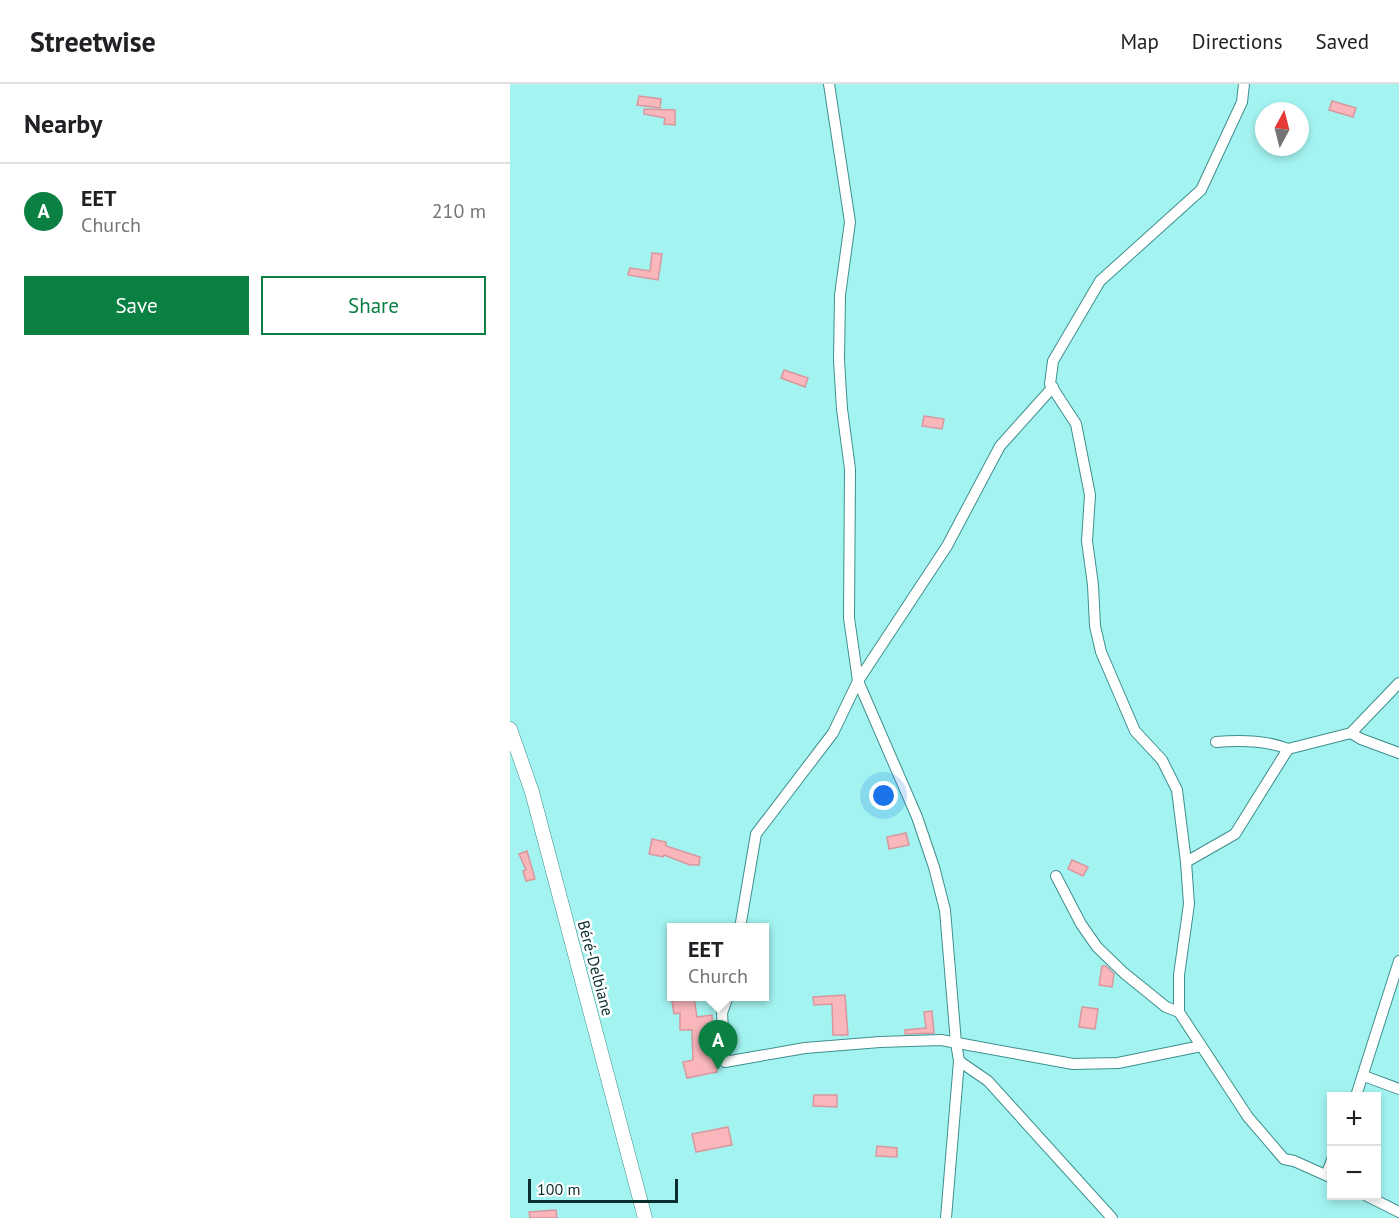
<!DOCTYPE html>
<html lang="en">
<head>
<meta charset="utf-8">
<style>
	body { margin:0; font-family:"PT Sans",sans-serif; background:#f2f2f2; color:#202124 }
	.controls { position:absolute; right:18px; bottom:18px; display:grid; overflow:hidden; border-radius:0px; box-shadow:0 3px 9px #0003 }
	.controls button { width:54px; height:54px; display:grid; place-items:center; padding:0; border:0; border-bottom:2px solid #e0e0e0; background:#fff; color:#202124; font:30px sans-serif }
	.compass { position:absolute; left:745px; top:18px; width:54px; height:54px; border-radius:50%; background:#fff; box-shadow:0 3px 9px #0003; rotate:7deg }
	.scale { position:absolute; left:18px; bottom:15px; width:150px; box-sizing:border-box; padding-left:6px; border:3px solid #0a2d2d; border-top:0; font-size:16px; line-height:21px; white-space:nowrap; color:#0a2d2d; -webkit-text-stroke:4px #fff; paint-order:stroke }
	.you { position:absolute; left:374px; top:712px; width:21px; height:21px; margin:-15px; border:4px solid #fff; border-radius:50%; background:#1a73e8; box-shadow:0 0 0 9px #1a73e833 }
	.badge { display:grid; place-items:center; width:39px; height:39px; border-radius:50%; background:#0b8043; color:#fff; font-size:20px; font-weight:700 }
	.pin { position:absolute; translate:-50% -50px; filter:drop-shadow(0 2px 3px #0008) }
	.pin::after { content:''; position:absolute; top:32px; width:21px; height:18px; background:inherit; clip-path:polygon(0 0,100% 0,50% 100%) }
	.popup { position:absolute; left:157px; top:839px; width:102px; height:78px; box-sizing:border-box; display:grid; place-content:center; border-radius:0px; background:#fff; filter:drop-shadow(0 2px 4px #0005); font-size:20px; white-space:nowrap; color:#757577 }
	.popup b { font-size:22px; color:#202124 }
	.popup::after { content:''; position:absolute; left:50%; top:100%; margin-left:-12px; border:12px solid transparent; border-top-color:#fff }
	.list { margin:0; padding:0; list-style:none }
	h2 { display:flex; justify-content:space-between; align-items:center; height:78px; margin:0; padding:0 24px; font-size:26px }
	h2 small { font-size:20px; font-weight:400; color:#757577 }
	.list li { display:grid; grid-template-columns:39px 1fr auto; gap:18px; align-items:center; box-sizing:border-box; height:96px; padding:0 24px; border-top:2px solid #e0e0e0 }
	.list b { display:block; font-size:22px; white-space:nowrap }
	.list p { margin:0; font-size:20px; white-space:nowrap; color:#757577 }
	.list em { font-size:20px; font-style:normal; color:#757577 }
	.actions { display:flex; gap:12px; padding:18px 24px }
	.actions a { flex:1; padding:14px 0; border:2px solid #0b8043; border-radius:0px; text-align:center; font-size:21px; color:#0b8043 }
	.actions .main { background:#0b8043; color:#fff }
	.map { position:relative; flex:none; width:889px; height:1134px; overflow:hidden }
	header { display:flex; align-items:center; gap:36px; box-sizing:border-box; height:84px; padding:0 30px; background:#fff; border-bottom:2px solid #e0e0e0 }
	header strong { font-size:28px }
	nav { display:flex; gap:33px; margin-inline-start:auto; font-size:21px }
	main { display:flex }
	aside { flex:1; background:#fff }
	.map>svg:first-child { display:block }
	.building { fill:#f9b6bb; stroke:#d8979d; stroke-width:1.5 }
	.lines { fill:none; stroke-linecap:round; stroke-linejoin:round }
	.minor-casing { stroke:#3e8f8d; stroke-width:12 }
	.tertiary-casing { stroke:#3e8f8d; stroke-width:15 }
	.minor { stroke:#fff; stroke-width:10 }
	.tertiary { stroke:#fff; stroke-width:14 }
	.labels { text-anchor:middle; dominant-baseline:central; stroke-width:5; stroke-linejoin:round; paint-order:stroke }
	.street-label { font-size:16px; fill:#0a2d2d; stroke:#fff }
</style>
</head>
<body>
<header>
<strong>Streetwise</strong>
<nav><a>Map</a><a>Directions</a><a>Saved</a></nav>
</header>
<main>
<aside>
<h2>Nearby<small></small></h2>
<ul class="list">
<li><span class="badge">A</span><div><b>EET</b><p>Church</p></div><em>210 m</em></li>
</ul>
<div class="actions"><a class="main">Save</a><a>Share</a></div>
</aside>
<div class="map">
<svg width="889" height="1134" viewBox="0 0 889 1134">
	<rect width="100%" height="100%" fill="#a3f4f1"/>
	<g class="building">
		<polygon points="129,12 151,15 150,24 127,21"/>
		<polygon points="822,17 846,24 843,33 819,26"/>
		<polygon points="134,25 165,26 165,41 154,40 155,34 134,30"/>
		<polygon points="142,169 152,170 148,196 118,191 120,184 140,187"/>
		<polygon points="274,286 298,294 295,303 271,294"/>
		<polygon points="414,332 434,335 432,345 412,342"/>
		<polygon points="396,749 399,761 379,765 377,753"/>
		<polygon points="142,755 156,758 156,762 190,773 189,781 180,781 154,771 153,773 139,770"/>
		<polygon points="17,767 25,795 16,797 13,787 16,786 9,770"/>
		<polygon points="562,776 578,783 573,792 558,785"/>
		<polygon points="592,882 596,882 604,890 602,903 589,901"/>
		<polygon points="335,911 338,951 323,951 322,920 304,921 303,913"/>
		<polygon points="184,914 187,933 202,931 203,967 207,988 177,994 173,978 183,976 182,946 170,946 170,929 164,930 162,917"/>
		<polygon points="572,923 588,925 585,945 569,943"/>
		<polygon points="422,927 424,949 395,950 395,946 416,944 414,928"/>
		<polygon points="304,1011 327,1011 327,1023 303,1022"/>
		<polygon points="218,1043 222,1061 186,1068 182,1050"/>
		<polygon points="367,1062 387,1064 387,1073 366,1072"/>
		<polygon points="46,1126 47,1134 20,1134 19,1128"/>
	</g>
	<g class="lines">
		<defs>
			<g id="minor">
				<polyline points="319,0 340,138 330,211 329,276 332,325 340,385 339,534 348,597 407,733 424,783 435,826 446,959 449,977 436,1134"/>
				<polyline points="734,0 732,18 691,106 590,197 543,277 540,300 566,340 580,411 577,457 583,501 585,542 591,568 625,647 652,676 667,706 676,778 679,820 669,891 669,928 738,1033 774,1075 784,1077 822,1094"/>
				<polyline points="841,649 851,655 889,669"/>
				<path d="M 706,658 C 729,656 756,656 778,665 L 841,649 L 889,599"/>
				<polyline points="676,778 725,750 778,665"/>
				<polyline points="546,792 571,840 587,863 614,889 656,923 669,928"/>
				<polyline points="230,844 246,750 323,649 348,597 437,462 490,362 543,303"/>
				<polyline points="218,912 212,929 215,978 295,964 370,958 431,956 563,980 608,979 691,962"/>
				<polyline points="449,977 478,997 602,1134"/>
				<polyline points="854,992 889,1005"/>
				<polyline points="846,1012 889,877"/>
				<polyline points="816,1091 822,1076"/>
				<polyline points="857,1112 889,1128"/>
			</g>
			<polyline id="tertiary" points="0,645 22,708 135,1134"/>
		</defs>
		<use href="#minor" class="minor-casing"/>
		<use href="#tertiary" class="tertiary-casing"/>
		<use href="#minor" class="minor"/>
		<use href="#tertiary" class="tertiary"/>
	</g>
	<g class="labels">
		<g class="street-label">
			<text transform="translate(86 884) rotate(75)">Béré-Delbiane</text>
		</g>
	</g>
</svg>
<div class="controls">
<button>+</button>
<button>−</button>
</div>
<svg class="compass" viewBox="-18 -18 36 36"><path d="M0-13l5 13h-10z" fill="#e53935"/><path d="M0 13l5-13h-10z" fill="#757577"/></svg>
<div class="scale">100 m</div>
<div class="you"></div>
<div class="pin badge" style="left:208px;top:986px">A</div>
<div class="popup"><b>EET</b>Church</div>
</div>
</main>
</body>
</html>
